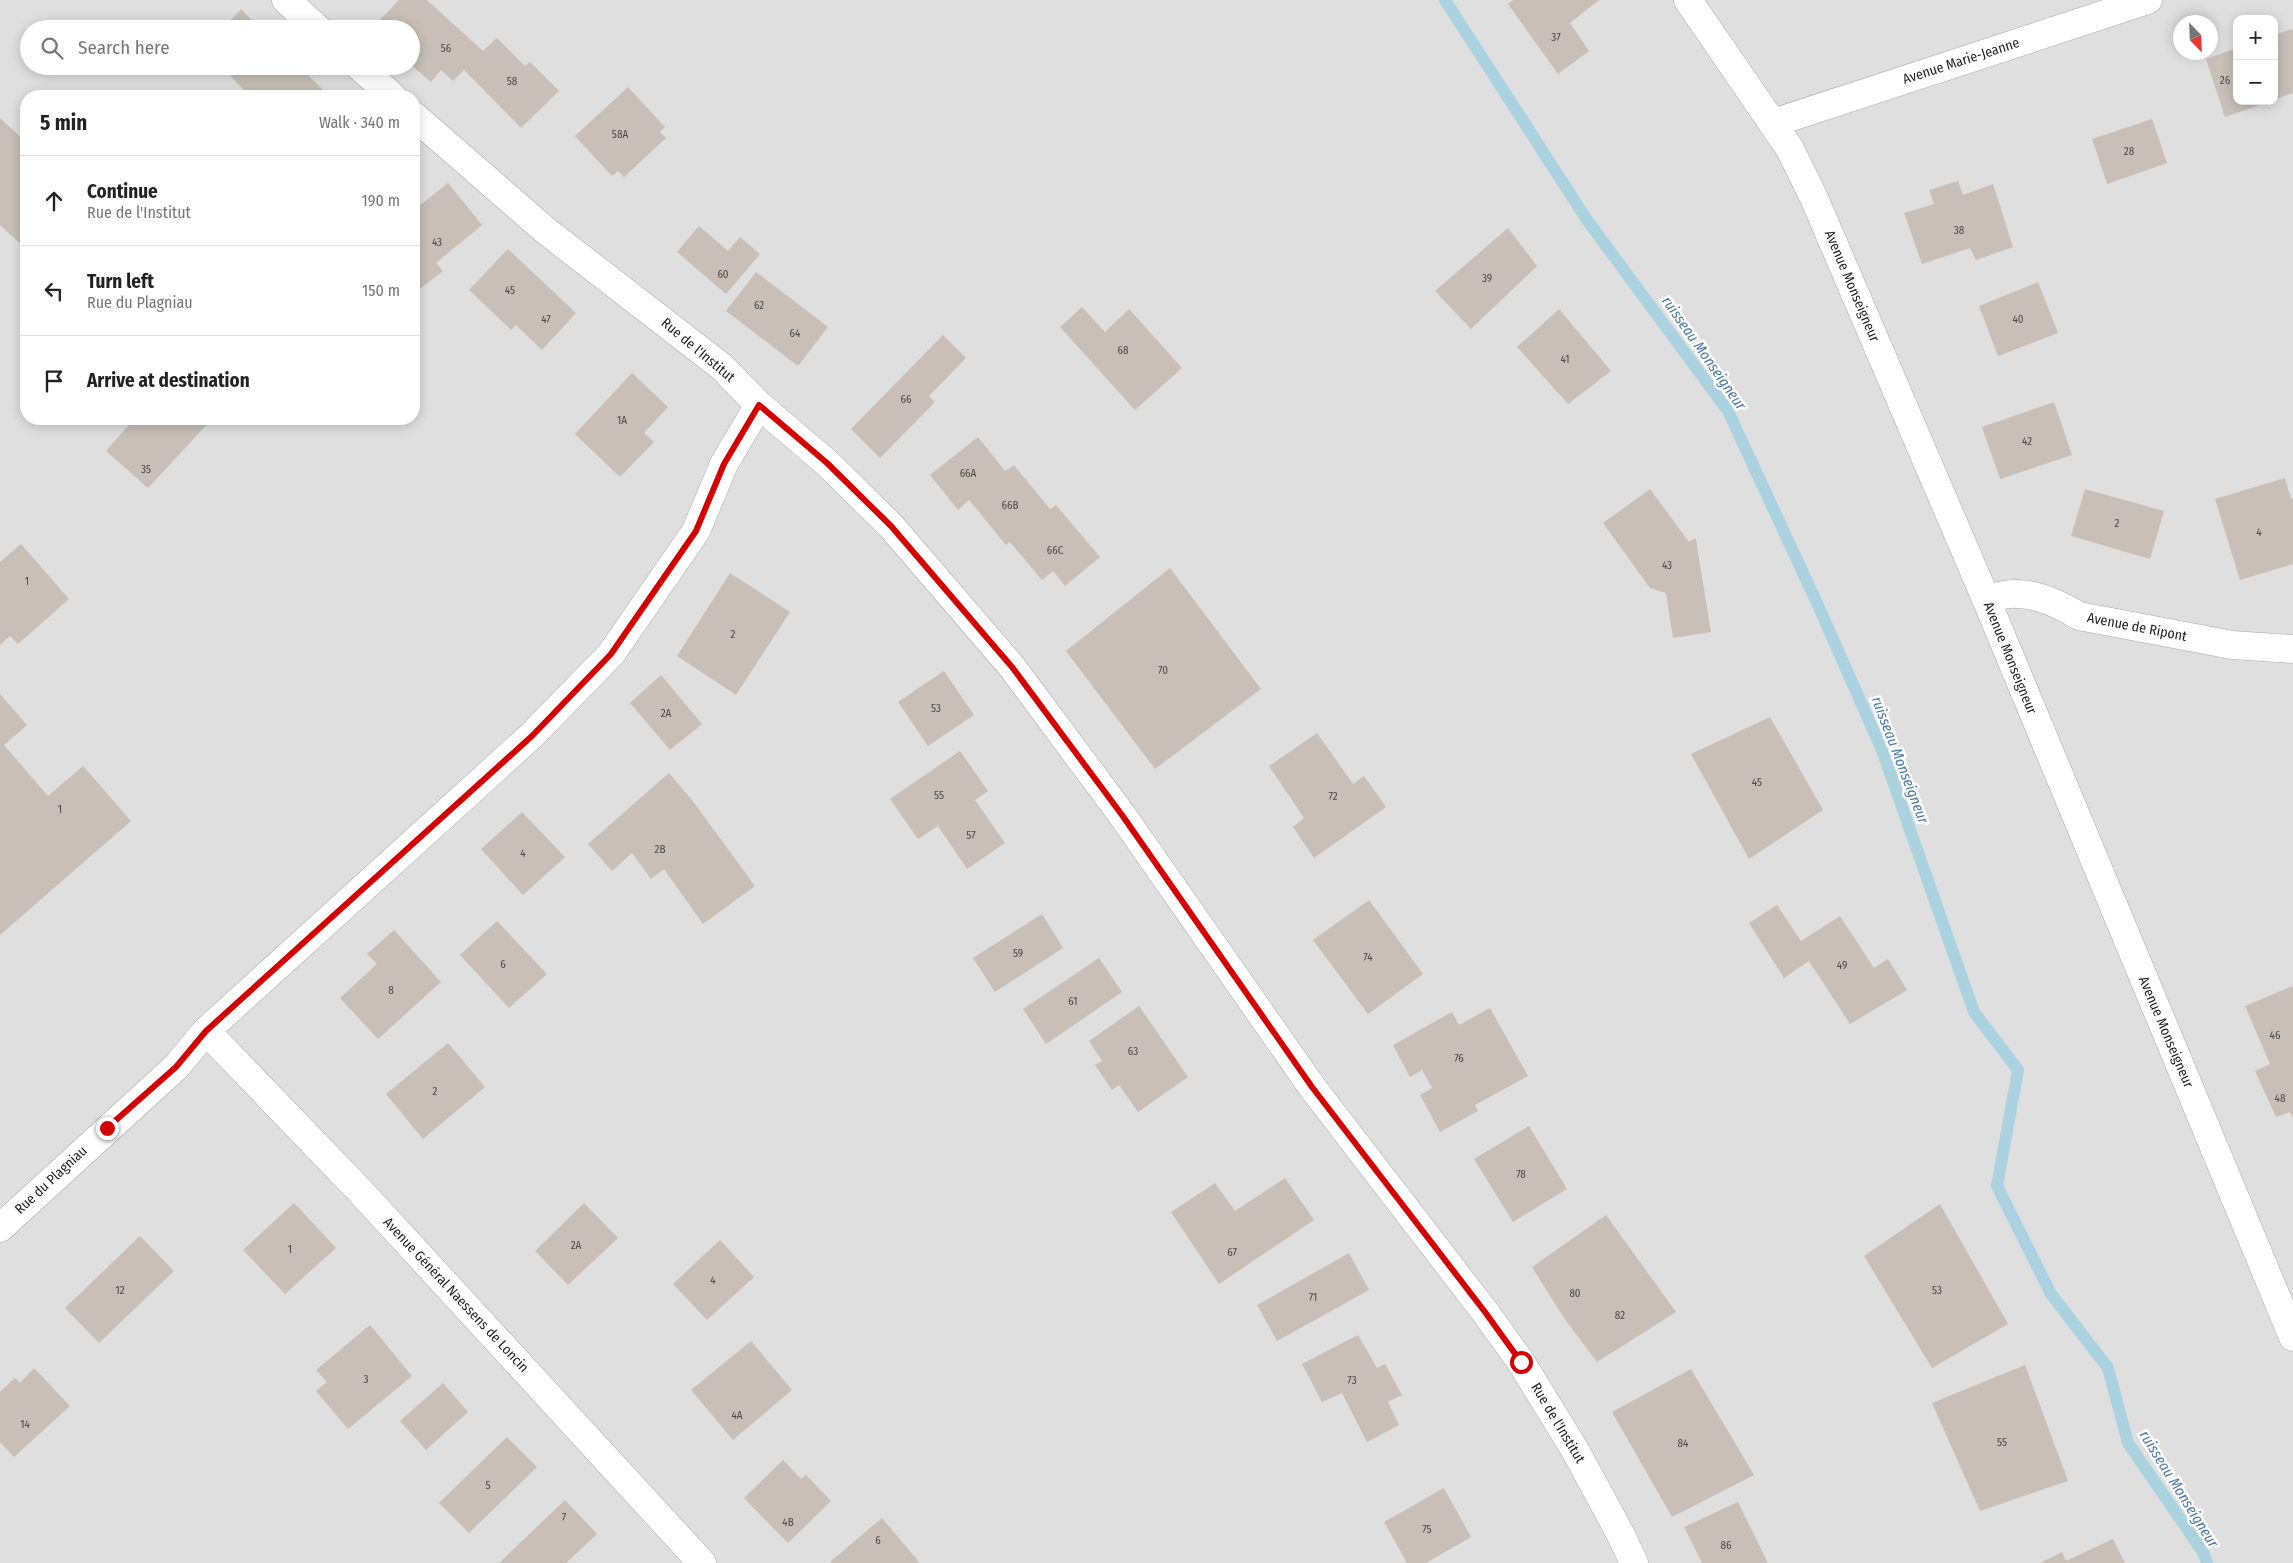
<!DOCTYPE html>
<html lang="en">
<head>
<meta charset="utf-8">
<style>
	body { margin:0; font-family:"Fira Sans Condensed",sans-serif; background:#f6f6f6; color:#222 }
	.controls { position:absolute; right:15px; top:15px; display:grid; overflow:hidden; border-radius:10px; box-shadow:0 2px 12px #0003 }
	.controls button { width:45px; height:45px; display:grid; place-items:center; padding:0; border:0; border-bottom:1px solid #e0e0e0; background:#fff; color:#222; font:25px sans-serif }
	.compass { position:absolute; left:2173px; top:15px; width:45px; height:45px; border-radius:50%; background:#fff; box-shadow:0 2px 12px #0003; rotate:157deg }
	.stop { position:absolute; width:15px; height:15px; margin:-11px; border:4px solid #d40000; border-radius:50%; background:#fff }
	.stop.end { background:#d40000; border-color:#fff; box-shadow:0 1px 5px #0008 }
	.list { margin:0; padding:0; list-style:none }
	h2 { display:flex; justify-content:space-between; align-items:center; height:65px; margin:0; padding:0 20px; font-size:21px }
	h2 small { font-size:16px; font-weight:400; color:#767676 }
	.list li { display:grid; grid-template-columns:32px 1fr auto; gap:15px; align-items:center; box-sizing:border-box; height:90px; padding:0 20px; border-top:1px solid #e0e0e0 }
	.list b { display:block; font-size:19px; white-space:nowrap }
	.list p { margin:0; font-size:16px; white-space:nowrap; color:#767676 }
	.list em { font-size:16px; font-style:normal; color:#767676 }
	.icon { flex:none; width:28px; height:28px; fill:none; stroke:currentColor; stroke-width:2; stroke-linecap:round; stroke-linejoin:round }
	.map { position:relative; flex:none; width:2293px; height:1563px; overflow:hidden }
	.search { position:absolute; background:#fff; box-shadow:0 2px 12px #0003; left:20px; top:20px; width:400px; height:55px; display:flex; align-items:center; gap:12px; box-sizing:border-box; padding:0 18px; border-radius:28px; color:#767676; font-size:19px }
	.panel { position:absolute; background:#fff; box-shadow:0 2px 12px #0003; left:20px; top:90px; width:400px; height:335px; border-radius:20px }
	.map>svg:first-child { display:block }
	.residential { fill:#e0dfdf; fill-rule:evenodd }
	.lines { fill:none; stroke-linecap:round; stroke-linejoin:round }
	.stream { stroke:#aad3df; stroke-width:12 }
	.building { fill:#c7bfb8 }
	.minor-casing { stroke:#a9a9a9; stroke-width:29 }
	.minor { stroke:#fff; stroke-width:28 }
	.route { stroke:#d40000; stroke-width:6 }
	.labels { text-anchor:middle; dominant-baseline:central; stroke-width:5; stroke-linejoin:round; paint-order:stroke }
	.number-label { font-size:11px; fill:#4b4948 }
	.street-label { font-size:14px; fill:#222; stroke:#fff }
	.water-label { font-size:15px; font-style:italic; fill:#4a7aab; stroke:#fff }
</style>
</head>
<body>
<div class="map">
<svg width="2293" height="1563" viewBox="0 0 2293 1563">
	<rect width="100%" height="100%" fill="#f2efe9"/>
	<path class="residential" d="M 0,0 L 2293,0 L 2293,1563 L 0,1563 ZM 2237,19 L 2274,19 L 2274,101 L 2237,101 ZM 2180,22 L 2210,22 L 2210,52 L 2180,52 ZM 29,29 L 411,29 L 411,66 L 29,66 ZM 26,96 L 414,96 L 414,419 L 26,419 Z"/>
	<g class="lines">
		<polyline class="stream" points="1445,0 1587,220 1728,411 1817,603 1882,750 1974,1012 2018,1070 1997,1186 2051,1294 2108,1368 2128,1443 2203,1552 2207,1563"/>
	</g>
	<g class="building">
		<polygon points="399,0 427,0 483,51 497,38 525,66 530,62 559,91 521,128 464,70 453,81 441,70 431,82 411,65 411,29 371,29"/>
		<polygon points="1513,0 1599,0 1570,23 1589,51 1558,74 1508,4"/>
		<polygon points="241,9 261,29 222,29"/>
		<polygon points="2293,29 2293,93 2274,100 2274,35"/>
		<polygon points="2237,48 2237,101 2269,102 2225,117 2206,59"/>
		<polygon points="229,66 299,66 329,96 250,96 231,77 235,72"/>
		<polygon points="628,87 665,127 660,132 666,138 624,177 618,171 612,176 575,136"/>
		<polygon points="0,118 26,142 26,249 0,225"/>
		<polygon points="2152,119 2167,163 2107,184 2092,139"/>
		<polygon points="1958,181 1963,195 1993,184 2013,247 1976,260 1970,248 1922,264 1904,213 1934,204 1929,190"/>
		<polygon points="448,183 482,225 436,263 443,271 417,291 414,287 414,270 419,266 414,259 414,210"/>
		<polygon points="699,226 728,251 740,237 760,254 726,294 677,252"/>
		<polygon points="1508,228 1537,266 1471,329 1435,291"/>
		<polygon points="508,249 576,313 542,350 516,325 511,330 469,290"/>
		<polygon points="756,272 828,327 798,366 726,311"/>
		<polygon points="2038,282 2058,333 1998,356 1979,306"/>
		<polygon points="1082,307 1105,332 1129,309 1182,368 1135,410 1060,327"/>
		<polygon points="1559,309 1611,371 1568,404 1517,347"/>
		<polygon points="943,335 966,358 929,396 935,402 880,458 851,429"/>
		<polygon points="632,373 668,407 644,433 654,442 620,477 575,434"/>
		<polygon points="2054,402 2072,455 2000,479 1982,427"/>
		<polygon points="134,419 212,419 148,488 106,451"/>
		<polygon points="978,437 1005,471 1014,465 1050,509 1056,505 1100,557 1065,586 1053,571 1042,580 1010,542 1006,545 969,500 958,510 930,475"/>
		<polygon points="2285,478 2291,499 2293,498 2293,564 2240,580 2215,499"/>
		<polygon points="1650,489 1689,542 1695,538 1696,540 1711,632 1673,638 1666,593 1650,588 1603,523"/>
		<polygon points="2085,489 2164,511 2150,559 2071,536"/>
		<polygon points="21,544 69,599 18,644 10,636 0,645 0,562"/>
		<polygon points="1170,568 1261,689 1155,769 1066,651"/>
		<polygon points="730,573 790,612 736,695 677,656"/>
		<polygon points="944,671 974,715 928,746 898,702"/>
		<polygon points="661,675 702,724 670,750 630,703"/>
		<polygon points="0,694 27,725 4,745 48,796 83,766 131,821 0,935"/>
		<polygon points="1770,717 1823,810 1749,859 1691,754"/>
		<polygon points="1317,733 1353,784 1364,776 1386,807 1314,858 1293,827 1304,818 1269,766"/>
		<polygon points="960,751 988,791 975,800 1005,843 967,869 938,826 918,839 890,799"/>
		<polygon points="669,773 692,800 755,886 703,924 664,869 651,879 632,853 612,871 588,844"/>
		<polygon points="522,812 565,857 523,895 481,849"/>
		<polygon points="1369,900 1423,974 1368,1014 1313,940"/>
		<polygon points="1777,905 1801,941 1840,916 1874,968 1888,959 1907,990 1850,1024 1809,961 1784,978 1749,923"/>
		<polygon points="1042,914 1063,948 995,992 973,958"/>
		<polygon points="497,921 547,974 509,1008 460,955"/>
		<polygon points="394,930 441,982 378,1039 340,998 377,964 367,954"/>
		<polygon points="1099,958 1122,992 1046,1044 1023,1009"/>
		<polygon points="2293,986 2293,1118 2290,1112 2276,1117 2255,1071 2270,1064 2245,1006"/>
		<polygon points="1139,1006 1188,1077 1138,1112 1119,1085 1112,1090 1095,1065 1102,1061 1089,1041"/>
		<polygon points="1490,1008 1528,1076 1475,1105 1478,1111 1440,1132 1420,1095 1432,1088 1422,1070 1410,1077 1393,1045 1452,1012 1459,1025"/>
		<polygon points="448,1043 485,1087 423,1139 386,1094"/>
		<polygon points="1529,1126 1567,1189 1513,1222 1474,1159"/>
		<polygon points="1285,1178 1314,1220 1219,1284 1171,1212 1215,1183 1235,1211"/>
		<polygon points="294,1203 336,1248 285,1294 243,1250"/>
		<polygon points="584,1203 618,1238 568,1285 535,1251"/>
		<polygon points="1940,1204 2008,1324 1932,1368 1864,1256"/>
		<polygon points="1606,1215 1676,1312 1597,1362 1564,1318 1532,1267"/>
		<polygon points="140,1236 174,1271 99,1343 65,1308"/>
		<polygon points="720,1240 754,1277 707,1320 673,1284"/>
		<polygon points="1349,1253 1369,1290 1277,1341 1257,1305"/>
		<polygon points="370,1325 412,1376 348,1429 316,1391 327,1382 316,1370"/>
		<polygon points="1358,1335 1377,1368 1385,1364 1402,1395 1388,1402 1399,1425 1367,1442 1342,1393 1322,1402 1302,1364"/>
		<polygon points="751,1341 792,1390 733,1440 691,1390"/>
		<polygon points="2025,1365 2068,1481 1980,1511 1932,1403"/>
		<polygon points="34,1368 70,1406 14,1457 0,1442 0,1392 15,1378 20,1383"/>
		<polygon points="1691,1369 1754,1475 1672,1517 1612,1412"/>
		<polygon points="443,1383 468,1412 426,1450 400,1421"/>
		<polygon points="507,1437 537,1467 469,1533 439,1503"/>
		<polygon points="783,1460 801,1479 806,1475 831,1501 788,1543 744,1498"/>
		<polygon points="1444,1488 1471,1537 1426,1563 1407,1563 1384,1522"/>
		<polygon points="565,1500 597,1534 566,1563 499,1563"/>
		<polygon points="1738,1502 1768,1563 1702,1563 1684,1527"/>
		<polygon points="882,1518 920,1563 831,1563 830,1562"/>
		<polygon points="2113,1539 2125,1563 2040,1563 2062,1552 2066,1561"/>
	</g>
	<g class="lines">
		<defs>
			<g id="minor">
				<polyline points="286,0 318,29"/>
				<polyline points="1688,0 1790,149 1814,198 1986,599 2293,1337"/>
				<polyline points="359,66 392,96"/>
				<polyline points="414,116 545,230 722,367 759,405 827,463 891,526 1012,667 1122,815 1312,1087 1485,1312 1521,1362 1575,1450 1621,1535 1634,1563"/>
				<polyline points="1773,123 2148,0"/>
				<path d="M 1986,599 C 1995,597 2007,593 2017,594 C 2038,594 2061,605 2079,616 L 2232,645 L 2293,649"/>
				<polyline points="206,1031 361,1192 702,1563"/>
				<polyline points="0,1228 176,1067 206,1031 532,735 611,654 696,531 724,464 759,405"/>
			</g>
		</defs>
		<use href="#minor" class="minor-casing"/>
		<use href="#minor" class="minor"/>
	</g>
	<g class="lines">
		<polyline class="route" points="107,1128 176,1067 206,1031 532,736 611,654 696,531 724,464 759,405 827,463 891,526 1012,667 1122,815 1312,1087 1485,1312 1521,1362"/>
	</g>
	<g class="labels">
		<g class="number-label">
			<text x="1556" y="37">37</text>
			<text x="446" y="48">56</text>
			<text x="2225" y="80">26</text>
			<text x="512" y="81">58</text>
			<text x="620" y="134">58A</text>
			<text x="2129" y="151">28</text>
			<text x="1959" y="230">38</text>
			<text x="437" y="242">43</text>
			<text x="723" y="274">60</text>
			<text x="1487" y="278">39</text>
			<text x="510" y="290">45</text>
			<text x="759" y="305">62</text>
			<text x="546" y="319">47</text>
			<text x="2018" y="319">40</text>
			<text x="795" y="333">64</text>
			<text x="1123" y="350">68</text>
			<text x="1565" y="359">41</text>
			<text x="906" y="399">66</text>
			<text x="622" y="420">1A</text>
			<text x="2027" y="441">42</text>
			<text x="146" y="469">35</text>
			<text x="968" y="473">66A</text>
			<text x="1010" y="505">66B</text>
			<text x="2117" y="523">2</text>
			<text x="2259" y="532">4</text>
			<text x="1055" y="550">66C</text>
			<text x="1667" y="565">43</text>
			<text x="27" y="581">1</text>
			<text x="733" y="634">2</text>
			<text x="1163" y="670">70</text>
			<text x="936" y="708">53</text>
			<text x="666" y="713">2A</text>
			<text x="1757" y="782">45</text>
			<text x="939" y="795">55</text>
			<text x="1333" y="796">72</text>
			<text x="60" y="809">1</text>
			<text x="971" y="835">57</text>
			<text x="660" y="849">2B</text>
			<text x="523" y="853">4</text>
			<text x="1018" y="953">59</text>
			<text x="1368" y="957">74</text>
			<text x="503" y="964">6</text>
			<text x="1842" y="965">49</text>
			<text x="391" y="990">8</text>
			<text x="1073" y="1001">61</text>
			<text x="2275" y="1035">46</text>
			<text x="1133" y="1051">63</text>
			<text x="1459" y="1058">76</text>
			<text x="435" y="1091">2</text>
			<text x="2280" y="1098">48</text>
			<text x="1521" y="1174">78</text>
			<text x="576" y="1245">2A</text>
			<text x="290" y="1249">1</text>
			<text x="1232" y="1252">67</text>
			<text x="713" y="1280">4</text>
			<text x="120" y="1290">12</text>
			<text x="1937" y="1290">53</text>
			<text x="1575" y="1293">80</text>
			<text x="1313" y="1297">71</text>
			<text x="1620" y="1315">82</text>
			<text x="366" y="1379">3</text>
			<text x="1352" y="1380">73</text>
			<text x="737" y="1415">4A</text>
			<text x="25" y="1424">14</text>
			<text x="2002" y="1442">55</text>
			<text x="1683" y="1443">84</text>
			<text x="488" y="1485">5</text>
			<text x="564" y="1517">7</text>
			<text x="788" y="1522">4B</text>
			<text x="1427" y="1529">75</text>
			<text x="878" y="1540">6</text>
			<text x="1726" y="1545">86</text>
		</g>
		<g class="street-label">
			<text transform="translate(1961 61) rotate(-18)">Avenue Marie-Jeanne</text>
			<text transform="translate(1852 286) rotate(67)">Avenue Monseigneur</text>
			<text transform="translate(698 350) rotate(40)">Rue de l'Institut</text>
			<text transform="translate(2137 627) rotate(11)">Avenue de Ripont</text>
			<text transform="translate(2010 658) rotate(68)">Avenue Monseigneur</text>
			<text transform="translate(2166 1032) rotate(67)">Avenue Monseigneur</text>
			<text transform="translate(51 1180) rotate(-43)">Rue du Plagniau</text>
			<text transform="translate(456 1295) rotate(47)">Avenue Général Naessens de Loncin</text>
			<text transform="translate(1558 1423) rotate(59)">Rue de l'Institut</text>
		</g>
		<g class="water-label">
			<text transform="translate(1704 353) rotate(55)">ruisseau Monseigneur</text>
			<text transform="translate(1900 760) rotate(69)">ruisseau Monseigneur</text>
			<text transform="translate(2179 1489) rotate(58)">ruisseau Monseigneur</text>
		</g>
	</g>
</svg>
<div class="controls">
<button>+</button>
<button>−</button>
</div>
<svg class="compass" viewBox="-18 -18 36 36"><path d="M0-13l5 13h-10z" fill="#e53935"/><path d="M0 13l5-13h-10z" fill="#767676"/></svg>
<div class="stop" style="left:1521px;top:1362px"></div>
<div class="stop end" style="left:107px;top:1128px"></div>
<div class="search"><svg class="icon" aria-label="search" viewBox="0 0 24 24"><circle cx="10" cy="10" r="6"/><path d="M15 15l6 6"/></svg>Search here</div>
<section class="panel">
<h2>5 min<small>Walk · 340 m</small></h2>
<ul class="list">
<li><svg class="icon" aria-label="ahead" viewBox="0 0 24 24"><path d="M12 20V5M6 11l6-6 6 6"/></svg><div><b>Continue</b><p>Rue de l'Institut</p></div><em>190 m</em></li>
<li><svg class="icon" aria-label="left" viewBox="0 0 24 24"><path d="M17 20v-9H6M10 6l-5 5 5 5"/></svg><div><b>Turn left</b><p>Rue du Plagniau</p></div><em>150 m</em></li>
<li><svg class="icon" aria-label="arrive" viewBox="0 0 24 24"><path d="M6 21V4h12l-3 4 3 4H6"/></svg><div><b>Arrive at destination</b></div></li>
</ul>
</section>
</div>
</body>
</html>
